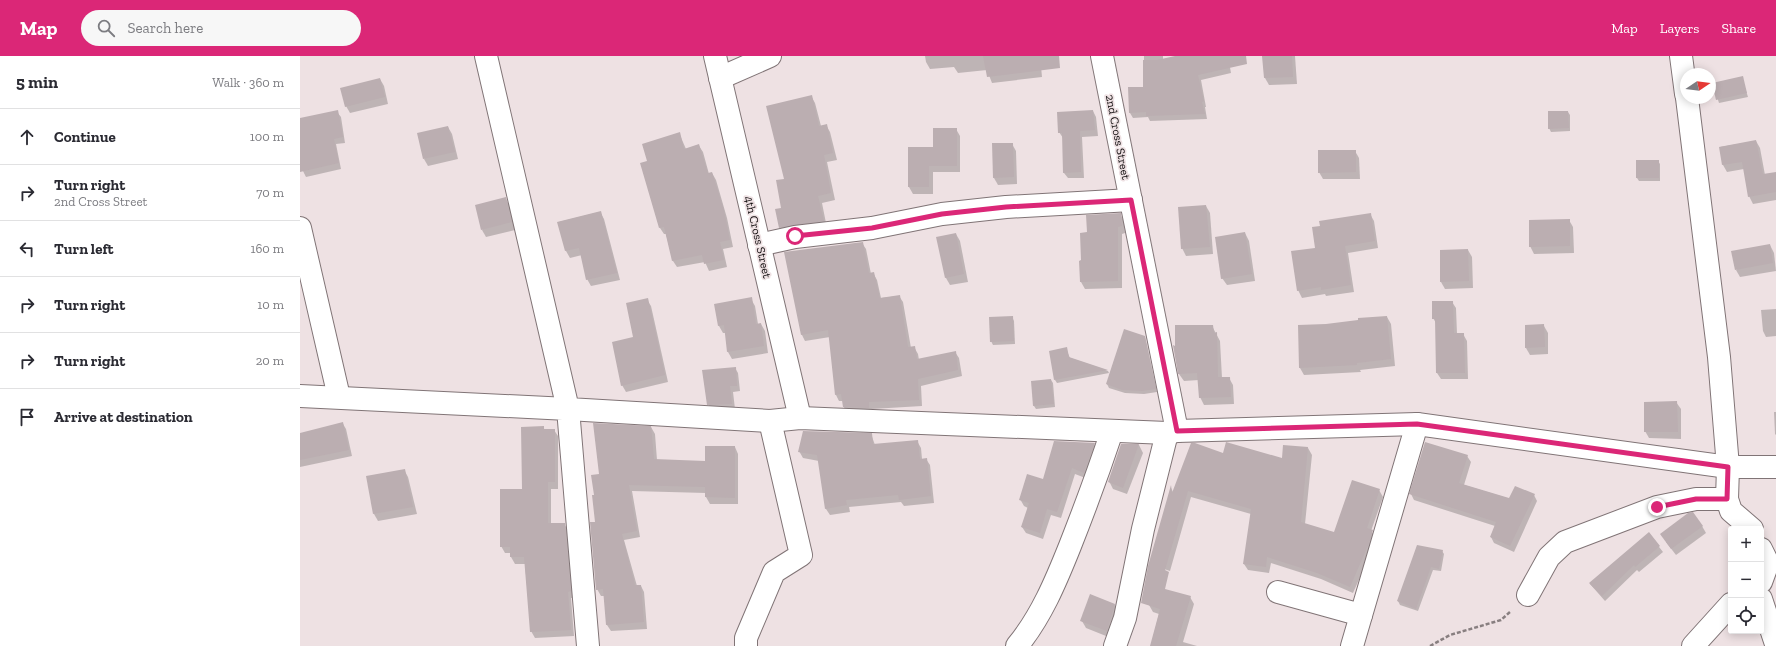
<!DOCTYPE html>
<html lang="en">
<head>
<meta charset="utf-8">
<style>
	body { margin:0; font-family:"Zilla Slab",serif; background:#f7f7f7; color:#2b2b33 }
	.controls { position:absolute; right:12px; bottom:12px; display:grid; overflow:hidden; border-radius:4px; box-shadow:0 2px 10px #0003 }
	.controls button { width:36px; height:36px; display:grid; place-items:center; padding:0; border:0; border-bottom:1px solid #e1e1e2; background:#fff; color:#2b2b33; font:20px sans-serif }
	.compass { position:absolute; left:1380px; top:12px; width:36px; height:36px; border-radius:50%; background:#fff; box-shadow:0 2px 10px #0003; rotate:77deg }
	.stop { position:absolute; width:12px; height:12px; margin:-9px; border:3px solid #db2777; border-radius:50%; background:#fff }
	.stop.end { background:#db2777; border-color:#fff; box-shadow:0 1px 4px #0008 }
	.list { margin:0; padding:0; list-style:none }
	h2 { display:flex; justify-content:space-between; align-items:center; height:52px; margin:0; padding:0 16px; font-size:17px }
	h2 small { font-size:13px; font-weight:400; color:#7c7c81 }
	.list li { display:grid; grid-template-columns:26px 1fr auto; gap:12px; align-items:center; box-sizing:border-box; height:56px; padding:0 16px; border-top:1px solid #e1e1e2 }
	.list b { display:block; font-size:15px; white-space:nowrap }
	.list p { margin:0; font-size:13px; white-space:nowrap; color:#7c7c81 }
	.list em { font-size:13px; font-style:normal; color:#7c7c81 }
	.icon { flex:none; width:22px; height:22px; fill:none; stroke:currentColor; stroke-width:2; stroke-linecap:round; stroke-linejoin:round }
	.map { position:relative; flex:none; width:1476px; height:590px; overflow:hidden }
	header { display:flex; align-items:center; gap:24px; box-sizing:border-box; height:56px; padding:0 20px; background:#db2777; color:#fff }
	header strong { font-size:19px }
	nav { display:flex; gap:22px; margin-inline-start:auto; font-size:14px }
	.search { width:280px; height:36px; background:#f7f7f7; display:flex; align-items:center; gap:10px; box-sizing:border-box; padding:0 14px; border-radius:22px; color:#7c7c81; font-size:15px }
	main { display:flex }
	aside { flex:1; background:#fff }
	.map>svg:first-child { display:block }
	.shadow { fill:#0003 }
	.building { fill:#bbaeb1 }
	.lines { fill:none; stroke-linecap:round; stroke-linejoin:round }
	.minor-casing { stroke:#807476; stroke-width:24 }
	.path { stroke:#887f80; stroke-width:2.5; stroke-dasharray:4 2; stroke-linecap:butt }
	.minor { stroke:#fff; stroke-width:22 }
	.route { stroke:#db2777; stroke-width:5 }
	.labels { text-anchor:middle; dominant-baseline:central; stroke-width:3.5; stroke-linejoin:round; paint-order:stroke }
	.street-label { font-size:12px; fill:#0f0b0c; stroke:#eee1e3 }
</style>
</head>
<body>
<header>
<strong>Map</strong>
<div class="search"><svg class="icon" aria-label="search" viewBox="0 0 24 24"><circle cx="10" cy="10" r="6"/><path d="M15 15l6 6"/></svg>Search here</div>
<nav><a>Map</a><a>Layers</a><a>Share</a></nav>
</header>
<main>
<aside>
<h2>5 min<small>Walk · 360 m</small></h2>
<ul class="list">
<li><svg class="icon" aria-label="ahead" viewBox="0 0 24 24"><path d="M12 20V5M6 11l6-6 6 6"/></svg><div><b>Continue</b></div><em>100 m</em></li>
<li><svg class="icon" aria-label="right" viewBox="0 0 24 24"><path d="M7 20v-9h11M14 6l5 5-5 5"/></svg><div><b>Turn right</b><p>2nd Cross Street</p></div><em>70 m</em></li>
<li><svg class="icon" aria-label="left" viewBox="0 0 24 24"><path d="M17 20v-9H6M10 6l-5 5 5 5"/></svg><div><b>Turn left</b></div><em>160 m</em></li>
<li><svg class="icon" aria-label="right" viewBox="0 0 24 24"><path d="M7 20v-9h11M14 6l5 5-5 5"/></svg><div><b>Turn right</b></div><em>10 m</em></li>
<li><svg class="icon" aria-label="right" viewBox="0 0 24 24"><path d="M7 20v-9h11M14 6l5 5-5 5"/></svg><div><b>Turn right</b></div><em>20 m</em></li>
<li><svg class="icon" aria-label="arrive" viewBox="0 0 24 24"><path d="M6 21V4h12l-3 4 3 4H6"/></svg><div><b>Arrive at destination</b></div></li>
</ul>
</aside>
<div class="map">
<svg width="1476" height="590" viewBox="0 0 1476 590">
	<rect width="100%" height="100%" fill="#eee1e3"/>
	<g class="shadow">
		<polygon points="625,0 742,0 740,0 742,21 692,27 687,14 658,17 654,11 630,13 626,6"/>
		<polygon points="844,0 863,0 863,4 880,0 928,0 931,17 901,24 906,51 905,51 907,63 850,65 848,61 833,62 830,57 829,32 844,32"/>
		<polygon points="963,0 995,0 997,28 969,29 965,22"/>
		<polygon points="1442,22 1448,41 1419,47 1413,28"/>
		<polygon points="80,23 84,30 88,48 50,57 46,50"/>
		<polygon points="511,40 515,47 521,70 526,69 530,76 537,104 527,106 535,144 522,147 527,172 485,179 480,171 482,153"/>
		<polygon points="793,55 796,61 798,80 782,81 784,122 768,122 764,117 763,82 759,76"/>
		<polygon points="37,56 41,61 45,87 36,88 41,113 6,121 3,115 0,103 0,63"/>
		<polygon points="1268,56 1270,59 1270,75 1251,76 1249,72"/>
		<polygon points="148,71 152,78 158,103 128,110 124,103"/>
		<polygon points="656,73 660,80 660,116 633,116 633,138 613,138 609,131 634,92"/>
		<polygon points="379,77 386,93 399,90 403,96 409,118 412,117 416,124 427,162 433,191 423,193 427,211 409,215 405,206 377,211 373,205 366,178 364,178 360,172 348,105"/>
		<polygon points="1456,85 1460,92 1465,119 1476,117 1476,144 1453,148 1449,140 1444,113 1427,116 1423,109 1420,91"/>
		<polygon points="712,88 716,95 717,128 698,129 694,122"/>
		<polygon points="1055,95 1059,102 1060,123 1023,123 1019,116"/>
		<polygon points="1358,105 1360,108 1360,125 1339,125 1337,122"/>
		<polygon points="205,142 210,150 215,174 186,181 182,174"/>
		<polygon points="906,150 910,157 913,198 886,200 882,192"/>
		<polygon points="300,156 304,163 320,224 291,230 287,223 282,199 270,202 266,195 259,166"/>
		<polygon points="820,158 824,165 825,177 822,178 822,232 785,233 781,226 782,205"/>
		<polygon points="1070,158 1074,165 1078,192 1048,197 1054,236 1026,240 1025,238 1002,242 998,234 1016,193"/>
		<polygon points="1269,164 1273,171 1274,197 1234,198 1230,190"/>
		<polygon points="945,177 949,185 955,225 927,229 922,222"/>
		<polygon points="656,178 660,185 668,226 650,229 646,222 637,182"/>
		<polygon points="562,187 566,193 571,218 573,217 577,224 581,242 599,240 603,246 611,292 614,291 618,298 619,304 655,296 659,302 662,320 621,330 622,350 572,353 572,359 547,358 544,351 543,345 539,345 536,339 530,281 505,285 502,279 485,197"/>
		<polygon points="1470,189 1474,197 1476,215 1440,221 1436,214"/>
		<polygon points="1168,194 1172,201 1173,232 1145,233 1141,226"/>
		<polygon points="451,243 455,250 458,268 461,268 465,275 468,297 432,303 428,296 426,277 423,277 419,270 415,249"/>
		<polygon points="347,244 351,250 368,326 326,336 322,329 334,282"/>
		<polygon points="1152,246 1156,252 1157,278 1163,278 1167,285 1168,323 1141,323 1137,317 1136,267 1133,262"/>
		<polygon points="1476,253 1476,280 1466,281 1463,275 1461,254"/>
		<polygon points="712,261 714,265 715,288 693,289 691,285"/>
		<polygon points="1087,261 1091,268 1095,310 1060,314 1061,316 1004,319 1000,312 1000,270 1026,269"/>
		<polygon points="912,270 920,285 922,322 929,322 933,329 934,348 904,349 900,341 899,324 884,325 879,318 876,291"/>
		<polygon points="1244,270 1248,277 1248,298 1230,299 1226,292"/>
		<polygon points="845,281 857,336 844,338 825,337 809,332 807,328"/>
		<polygon points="766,293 770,302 808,315 809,317 757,327 755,324"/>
		<polygon points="435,312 438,317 440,335 433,336 435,353 412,354 408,348"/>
		<polygon points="751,324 753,327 755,351 736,353 734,350 732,326"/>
		<polygon points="1376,346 1381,353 1381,383 1349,382 1345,375"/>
		<polygon points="1474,356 1476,356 1476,379 1475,378"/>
		<polygon points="43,368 46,373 52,400 0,411 0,378"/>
		<polygon points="243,371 245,374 254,374 258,380 258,433 251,433 251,468 264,468 268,474 274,542 271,542 274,580 235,582 231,575 225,508 215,508 211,501 211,497 205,497 201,490 223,434"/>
		<polygon points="351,371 355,378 357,404 406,406 435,391 438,398 438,448 410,448 406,441 406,437 332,435 340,481 324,484 337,530 341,530 344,536 347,573 311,575 307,569 305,540 301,540 297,533 296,440 300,419"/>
		<polygon points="571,378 575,389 617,385 621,392 622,403 626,403 630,409 634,447 604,450 601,446 549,451 550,456 530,459 526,453 519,405 503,402 499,395"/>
		<polygon points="794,388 798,394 788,423 775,418 761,462 751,459 743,483 726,477 722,471 728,452 724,450 720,443"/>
		<polygon points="822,389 839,389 843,397 827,438 813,433 809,425"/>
		<polygon points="1008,392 1012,399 1005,468 1035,478 1079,434 1083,441 1071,475 1076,482 1073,492 1053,537 1021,523 971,507 969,517 948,514 944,508 951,458 891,441 870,515 855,510 871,432 873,436 923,399 982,404"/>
		<polygon points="1167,400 1171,406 1164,429 1210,443 1234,439 1237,445 1214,496 1194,487 1191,481 1195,470 1114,444 1111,438"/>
		<polygon points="104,414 108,421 117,458 78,465 74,458 67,421"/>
		<polygon points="1402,470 1406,477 1376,499 1366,486"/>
		<polygon points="1349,478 1363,496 1339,516 1337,514 1305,545 1290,528"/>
		<polygon points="1142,495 1144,498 1141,515 1133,514 1118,555 1100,549 1098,545"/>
		<polygon points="890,541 894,548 883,586 897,590 851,590 859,558 853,556 849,549"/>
		<polygon points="814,548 819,556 811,582 786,572 782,565"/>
	</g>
	<g class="building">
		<polygon points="683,0 759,0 760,12 687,21"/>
		<polygon points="875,0 946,0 947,8 898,19 904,45 902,46 905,58 846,60 846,56 829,57 828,31 843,31 843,4 857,4"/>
		<polygon points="962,0 992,0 993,21 964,22"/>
		<polygon points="1443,20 1447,37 1416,44 1412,27"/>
		<polygon points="80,22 85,41 45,51 40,32"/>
		<polygon points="512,39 519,70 527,68 533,97 524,99 531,137 518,140 524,165 479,172 475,153 481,152 476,124 484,123 466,50"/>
		<polygon points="38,54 43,81 34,83 39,107 0,116 0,62"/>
		<polygon points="793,54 795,74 780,75 781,116 763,117 762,77 758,77 757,56"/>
		<polygon points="1248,55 1268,55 1269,72 1248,73"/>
		<polygon points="148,70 155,96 123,103 117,77"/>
		<polygon points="633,72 657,72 657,110 629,110 629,131 608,131 608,91 633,91"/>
		<polygon points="380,76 384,93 399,88 408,117 412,116 424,154 430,184 420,186 424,204 404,208 402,199 372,205 364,171 359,172 340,107 347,105 342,88"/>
		<polygon points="1456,84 1463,118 1476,116 1476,136 1448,141 1442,106 1422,109 1419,91"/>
		<polygon points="692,87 713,87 714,121 693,122"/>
		<polygon points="1018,94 1056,94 1056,116 1018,117"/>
		<rect x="1336" y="104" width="23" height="18"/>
		<polygon points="206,141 212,166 181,174 175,149"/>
		<polygon points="906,149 910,191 881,193 878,151"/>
		<polygon points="301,155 317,217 286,224 279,192 265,195 257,166"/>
		<polygon points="821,157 822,170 818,171 818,225 780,226 779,205 781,204 780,177 787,176 786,159"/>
		<polygon points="1071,157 1075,185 1045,190 1051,229 1021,234 1021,231 997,235 991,195 1015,192 1012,171 1020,170 1019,165"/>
		<polygon points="1270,163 1270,190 1229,191 1229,164"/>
		<polygon points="945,176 952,218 921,223 915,181"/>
		<polygon points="656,177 664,218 645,222 636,181"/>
		<polygon points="563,186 569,217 574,216 580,242 600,239 608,291 615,290 617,303 656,295 658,314 618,323 619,344 569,346 569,352 543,351 541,338 535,339 528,274 501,279 484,196"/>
		<polygon points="1470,188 1473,207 1435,214 1431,195"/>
		<polygon points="1168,193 1169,225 1140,226 1140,194"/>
		<polygon points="452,241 456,268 461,267 464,290 427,296 424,269 418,270 414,248"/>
		<polygon points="348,242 365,319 321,330 312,286 333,281 326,247"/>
		<polygon points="1132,245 1153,245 1154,277 1164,277 1165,317 1136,317 1135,263 1132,263"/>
		<polygon points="713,260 714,285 690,286 689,261"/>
		<polygon points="1087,260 1091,303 1057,307 1057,309 999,312 998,269 1026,268 1058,264 1058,262"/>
		<polygon points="1244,268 1245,291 1225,292 1225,269"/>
		<polygon points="875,269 913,269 914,277 917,276 918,321 930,321 931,341 899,342 897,317 878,318 873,289 875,290"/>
		<polygon points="824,273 845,280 856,333 842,335 822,334 806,328"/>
		<polygon points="767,291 769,301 808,314 754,324 749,295"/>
		<polygon points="436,311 437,330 430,330 432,348 407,349 402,314"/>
		<polygon points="751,323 754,348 733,350 731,325"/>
		<polygon points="1377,345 1378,376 1344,376 1344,346"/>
		<polygon points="43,366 49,394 0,404 0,377"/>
		<polygon points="293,367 351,370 354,403 405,405 405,390 435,390 435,442 405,441 405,431 329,429 337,475 322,478 335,529 341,529 344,566 306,569 303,533 296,534 290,466 295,466 292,439 294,439 291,419 299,418"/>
		<polygon points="244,370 244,373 255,373 255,426 248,426 248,467 265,467 271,535 268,536 271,574 230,576 224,501 210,501 210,491 200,491 200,433 222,433 221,371"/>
		<polygon points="503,375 572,377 573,388 618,384 620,403 627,402 631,440 599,444 598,439 546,444 547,449 525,453 517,399 498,396"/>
		<polygon points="754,385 795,387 784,417 772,412 757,456 747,453 740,477 721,471 729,447 719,444 727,418 743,423"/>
		<polygon points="926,386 982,402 983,389 1008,391 1001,466 1034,476 1052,424 1080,433 1067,472 1073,474 1070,485 1050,531 1017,517 967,501 966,511 943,508 951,453 888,435 865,514 869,516 865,533 891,540 876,590 850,590 860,553 841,547 848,510 871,429 872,437 891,387 895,387 923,397"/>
		<polygon points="1125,386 1168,399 1159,427 1209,442 1215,430 1235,438 1210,490 1190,481 1196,466 1109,438"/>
		<polygon points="821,388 839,388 823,432 808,426"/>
		<polygon points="105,413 113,451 73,458 66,420"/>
		<polygon points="1393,456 1403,470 1371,493 1360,478 1388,457"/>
		<polygon points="1349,476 1360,490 1335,511 1334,509 1302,540 1289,527"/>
		<polygon points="1117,489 1143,494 1139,513 1131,511 1116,553 1097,545"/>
		<polygon points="790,538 815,548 807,575 780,565"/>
	</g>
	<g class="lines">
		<defs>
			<g id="minor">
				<polyline points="186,0 268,353 470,365 500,362 867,377 877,375 1117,368 1428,411 1419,301 1387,42"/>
				<polyline points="415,0 500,362"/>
				<polyline points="802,0 877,375"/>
				<polyline points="1381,0 1386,38"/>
				<polyline points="420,22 470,0"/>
				<polyline points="0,172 39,341"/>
				<polyline points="459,189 495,181 572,172 642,158 706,151 831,144"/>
				<polyline points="0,340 268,353 288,590"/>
				<polyline points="1452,473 1431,455 1427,443 1428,411 1476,411"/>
				<polyline points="1461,493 1468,507 1461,526"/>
				<polyline points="978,536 1061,559"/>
				<polyline points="1228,539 1249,501 1265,486 1357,451 1396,443 1427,443"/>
				<polyline points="1461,543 1476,588"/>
				<polyline points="446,590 446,582 474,516 501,499 470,365"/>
				<path d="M 717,590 C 741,561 756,525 770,490 C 785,452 799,414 812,375"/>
				<polyline points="815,590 825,562 843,473 867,377"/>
				<polyline points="1052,590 1117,368"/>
				<polyline points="1393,590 1431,548"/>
			</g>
		</defs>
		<use href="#minor" class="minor-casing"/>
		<polyline class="path" points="1130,590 1150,579 1201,564 1211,555"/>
		<use href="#minor" class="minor"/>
	</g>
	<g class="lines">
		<polyline class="route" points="495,180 572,172 642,158 706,151 831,144 877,375 1117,368 1428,411 1427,443 1396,443 1357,451"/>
	</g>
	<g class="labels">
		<g class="street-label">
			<text transform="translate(818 81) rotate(79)">2nd Cross Street</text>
			<text transform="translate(458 181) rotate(77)">4th Cross Street</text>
		</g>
	</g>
</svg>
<div class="controls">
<button>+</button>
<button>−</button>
<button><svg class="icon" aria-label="locate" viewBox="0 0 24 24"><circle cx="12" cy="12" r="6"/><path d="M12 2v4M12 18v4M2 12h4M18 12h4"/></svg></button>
</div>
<svg class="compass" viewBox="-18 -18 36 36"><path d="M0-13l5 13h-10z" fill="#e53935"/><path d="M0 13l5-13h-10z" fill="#7c7c81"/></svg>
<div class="stop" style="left:495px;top:180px"></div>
<div class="stop end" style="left:1357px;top:451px"></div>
</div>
</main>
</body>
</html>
